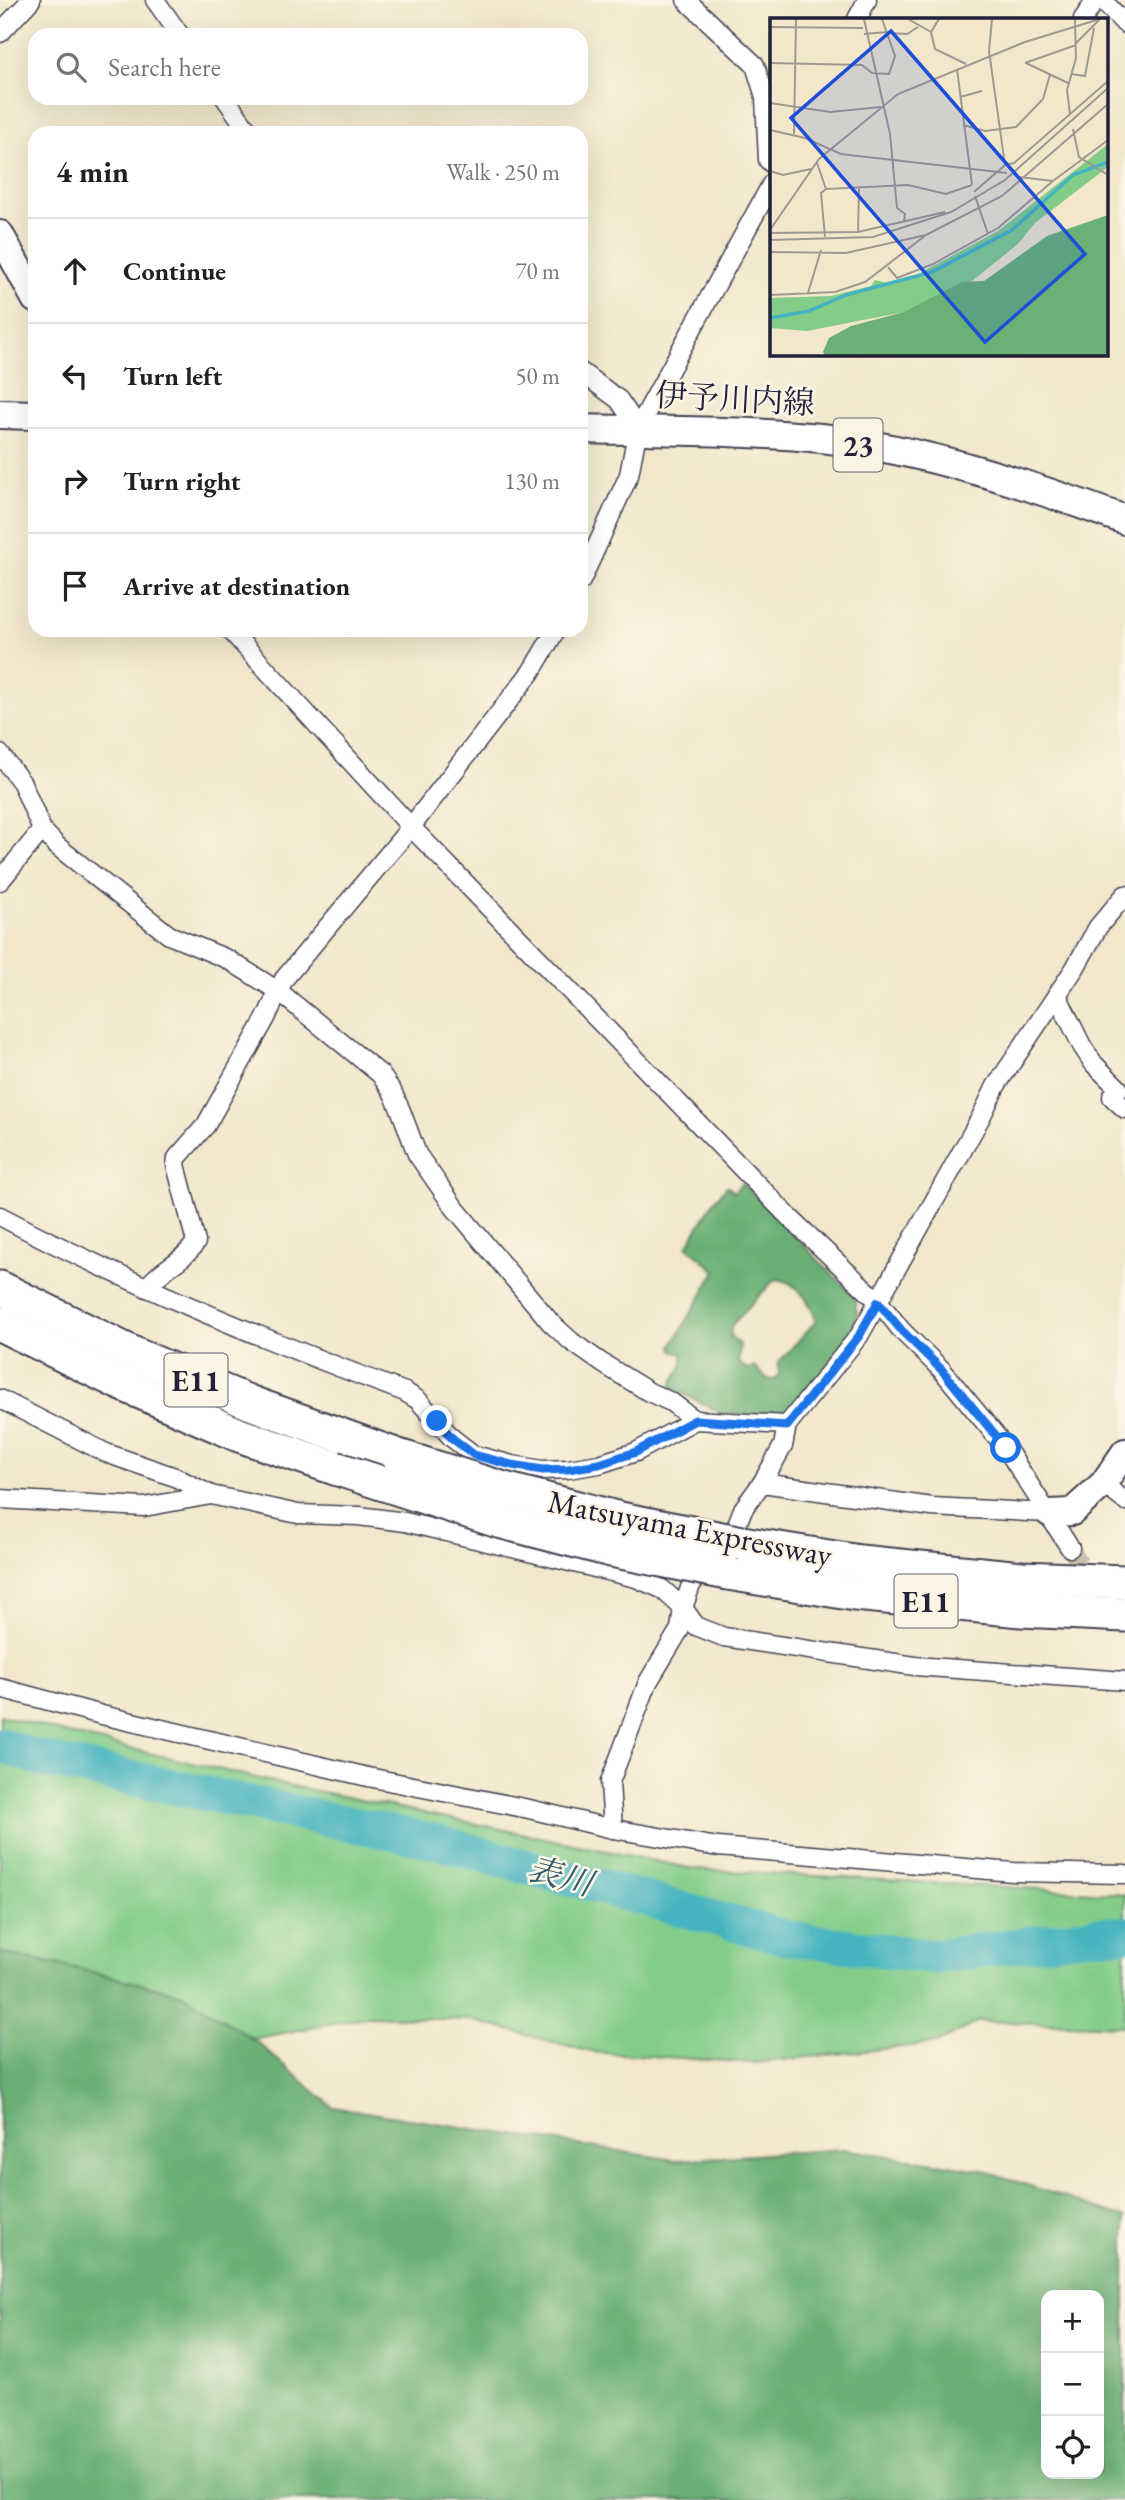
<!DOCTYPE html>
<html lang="en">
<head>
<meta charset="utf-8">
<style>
	body { margin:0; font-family:"EB Garamond","Noto Serif JP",serif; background:#f2f2f2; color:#202124 }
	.controls { position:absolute; right:21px; bottom:21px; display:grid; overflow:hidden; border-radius:14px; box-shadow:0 7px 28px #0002 }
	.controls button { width:63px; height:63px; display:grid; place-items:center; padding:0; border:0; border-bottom:2px solid #e0e0e0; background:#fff; color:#202124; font:35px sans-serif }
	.stop { position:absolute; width:21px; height:21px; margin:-16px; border:5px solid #1a73e8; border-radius:50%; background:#fff }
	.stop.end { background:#1a73e8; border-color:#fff; box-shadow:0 2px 7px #0008 }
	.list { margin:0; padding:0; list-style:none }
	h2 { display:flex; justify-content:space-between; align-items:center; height:91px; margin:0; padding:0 28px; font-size:30px }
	h2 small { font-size:23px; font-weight:400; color:#757577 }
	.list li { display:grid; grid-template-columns:46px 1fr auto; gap:21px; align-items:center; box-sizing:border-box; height:105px; padding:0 28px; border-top:2px solid #e0e0e0 }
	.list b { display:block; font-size:26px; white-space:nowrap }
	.list em { font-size:23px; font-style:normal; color:#757577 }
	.icon { flex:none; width:38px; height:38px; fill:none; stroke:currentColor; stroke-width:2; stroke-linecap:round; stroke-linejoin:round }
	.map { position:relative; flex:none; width:1125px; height:2500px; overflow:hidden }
	.search { position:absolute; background:#fff; box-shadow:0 7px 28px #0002; left:28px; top:28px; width:560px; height:77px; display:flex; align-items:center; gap:18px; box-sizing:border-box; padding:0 24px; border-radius:21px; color:#757577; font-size:26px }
	.panel { position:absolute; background:#fff; box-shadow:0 7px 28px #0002; left:28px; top:126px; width:560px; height:511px; border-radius:21px }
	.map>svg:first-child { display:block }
	.green { fill:#84cd89; stroke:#537862; stroke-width:2 }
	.forest { fill:#6bb075; stroke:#466958; stroke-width:2; fill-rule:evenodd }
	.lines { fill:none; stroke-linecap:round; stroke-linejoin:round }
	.river { stroke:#45b4c0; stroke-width:35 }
	.street-tunnel { stroke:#c8c0ae; stroke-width:18; stroke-dasharray:18 9; stroke-linecap:butt }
	.street-casing { stroke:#414051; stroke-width:21 }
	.secondary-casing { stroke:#414051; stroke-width:30 }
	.primary-casing { stroke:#414051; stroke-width:32 }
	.highway-casing { stroke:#414051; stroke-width:37 }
	.street { stroke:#fff; stroke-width:18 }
	.secondary { stroke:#fff; stroke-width:26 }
	.primary { stroke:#fff; stroke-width:28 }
	.highway { stroke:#fff; stroke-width:33 }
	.highway-bridge-casing { stroke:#414051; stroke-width:37; stroke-linecap:butt }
	.highway-bridge { stroke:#fff; stroke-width:33 }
	.route { stroke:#1a73e8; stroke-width:9 }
	.labels { text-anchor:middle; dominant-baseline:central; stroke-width:5; stroke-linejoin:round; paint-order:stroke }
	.shield { fill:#fcf5e5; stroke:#63616e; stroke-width:2 }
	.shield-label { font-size:30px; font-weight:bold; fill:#22223b }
	.street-label { font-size:32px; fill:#22223b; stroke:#fcf5e5 }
	.water-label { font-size:33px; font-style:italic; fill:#305c70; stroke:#fcf5e5 }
	.inset-river { fill:none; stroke:#45b4c0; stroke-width:3.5 }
	.inset-road { fill:none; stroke:#9f9891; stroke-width:2 }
	.view { fill:#1d4ed8; fill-opacity:0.15; stroke:#1d4ed8; stroke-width:3.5 }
	.inset-edge { fill:none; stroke:#22223b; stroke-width:3.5 }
</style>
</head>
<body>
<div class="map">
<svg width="1125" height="2500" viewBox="0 0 1125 2500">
	<rect width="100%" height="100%" fill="#fcf5e5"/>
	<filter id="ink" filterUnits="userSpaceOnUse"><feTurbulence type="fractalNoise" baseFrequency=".0143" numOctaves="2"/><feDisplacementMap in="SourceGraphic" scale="14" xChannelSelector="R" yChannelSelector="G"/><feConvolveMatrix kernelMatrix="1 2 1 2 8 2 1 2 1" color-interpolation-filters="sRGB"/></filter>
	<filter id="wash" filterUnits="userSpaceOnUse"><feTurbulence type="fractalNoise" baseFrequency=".00686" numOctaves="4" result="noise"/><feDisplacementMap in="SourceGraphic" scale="28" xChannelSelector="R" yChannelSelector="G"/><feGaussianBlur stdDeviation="1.57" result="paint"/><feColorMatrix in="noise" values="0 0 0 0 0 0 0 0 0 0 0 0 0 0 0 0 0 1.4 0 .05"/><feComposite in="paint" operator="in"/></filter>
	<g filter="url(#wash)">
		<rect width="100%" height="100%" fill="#f2e7cb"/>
		<polygon class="green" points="0,1715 76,1736 278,1783 694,1869 1125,1894 1125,2026 979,2021 937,2043 754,2063 591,2052 471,2020 369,2016 253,2039 182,1994 71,1967 0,1953"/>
		<g class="forest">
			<path d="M 742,1183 L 854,1296 L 857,1314 L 854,1328 L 826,1368 L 782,1419 L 719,1412 L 670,1387 L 683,1364 L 683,1354 L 673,1351 L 672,1346 L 716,1271 L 687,1246 L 714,1201 L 727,1186 L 734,1192 ZM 775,1279 C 797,1280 811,1303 816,1321 L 778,1363 L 779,1374 L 775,1380 L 768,1379 L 754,1367 L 747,1369 L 738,1362 L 740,1344 L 731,1337 L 731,1326 Z"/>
			<path d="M 0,1953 L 71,1967 L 182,1994 L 253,2039 L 333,2107 L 676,2160 L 843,2149 L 983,2170 L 1125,2218 L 1125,2500 L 0,2500 ZM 1046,2295 L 1099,2295 L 1099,2474 L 1046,2474 Z"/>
		</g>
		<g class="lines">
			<polyline class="river" points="0,1745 49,1761 437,1842 787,1938 935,1957 1096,1934 1125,1934"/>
		</g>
	</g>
	<g filter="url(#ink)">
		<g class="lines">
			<polyline class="street-tunnel" points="1070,1548 1092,1583"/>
			<defs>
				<g id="street">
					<polyline points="155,0 180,35"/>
					<polyline points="686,0 755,65 765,97 768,160 772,164"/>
					<polyline points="1102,0 1125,24"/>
					<polyline points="857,19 867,0"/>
					<polyline points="1083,19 1096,0"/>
					<polyline points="0,33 31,0"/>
					<polyline points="225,98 250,133"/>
					<polyline points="581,372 619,400 638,428"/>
					<polyline points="581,581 629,475 638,428 772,183"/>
					<polyline points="230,630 411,827 790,1218 879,1302 902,1331 942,1370 1006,1448 1070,1548"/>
					<polyline points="0,754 22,783 42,830 57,846 169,935 227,959 278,991 380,1074 392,1091 401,1111 417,1154 454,1207 551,1323 572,1342 602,1363 649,1392 671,1402 695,1420"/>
					<polyline points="0,881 42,830"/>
					<polyline points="1057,995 1082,1046 1094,1064 1119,1089 1112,1097 1125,1109"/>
					<path d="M 0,1216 C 130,1285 267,1341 405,1392 L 418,1400 L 452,1438 L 474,1455 L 512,1465 L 543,1470 L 568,1469 L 599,1464 L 636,1452 L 695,1420 L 787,1425"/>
					<path d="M 147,1288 C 159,1269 184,1262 196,1242 L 176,1165 L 177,1158 L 206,1125 L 266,1018 L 284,979 L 411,827 L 531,672 L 556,630"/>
					<polyline points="0,1399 106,1453 175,1477 211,1495 298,1514 359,1516 405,1522 636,1578 662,1589 683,1608 696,1626 724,1637 915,1666 1125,1681"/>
					<polyline points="762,1483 932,1507 1049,1513"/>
					<polyline points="1103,1484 1125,1501"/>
					<polyline points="0,1499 144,1507 211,1495"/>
					<polyline points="723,1543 736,1527 743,1509 762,1483 783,1446 787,1425 859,1336 981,1117 996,1086 1075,968 1098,927 1125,895"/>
					<polyline points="0,1688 102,1715 368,1777 529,1809 613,1829 718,1847 1013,1872 1125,1874"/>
					<polyline points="613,1829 610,1782 648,1682 680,1629 683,1608 691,1585 706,1566"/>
				</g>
				<g id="secondary">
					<polyline points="0,234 35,299"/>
					<polyline points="1049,1513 1072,1512 1103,1484 1125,1452"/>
				</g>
				<g id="primary">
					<polyline points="0,414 35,415"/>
					<path d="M 581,429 C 661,431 741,430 821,438 C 923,449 1030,485 1125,520"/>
				</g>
				<g id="highway">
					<polyline points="0,1288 136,1355 251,1403 398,1456"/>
					<polyline points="0,1324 120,1383 239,1435 335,1468"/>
					<polyline points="742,1543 860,1562 1022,1578 1125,1582"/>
					<polyline points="728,1573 855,1594 1021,1610 1125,1615"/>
				</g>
			</defs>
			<use href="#street" class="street-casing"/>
			<use href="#secondary" class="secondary-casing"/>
			<use href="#primary" class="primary-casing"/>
			<use href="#highway" class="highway-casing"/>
			<use href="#street" class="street"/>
			<use href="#secondary" class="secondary"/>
			<use href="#primary" class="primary"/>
			<use href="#highway" class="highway"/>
			<defs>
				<g id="highway-bridge">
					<polyline points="398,1456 504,1489 620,1519 742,1543"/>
					<polyline points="335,1468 495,1520 611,1550 728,1573"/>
				</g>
			</defs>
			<use href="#highway-bridge" class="highway-bridge-casing"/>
			<use href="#highway-bridge" class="highway-bridge"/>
		</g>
	</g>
	<g class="lines" filter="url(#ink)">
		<polyline class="route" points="437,1421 452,1438 474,1455 512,1465 543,1470 568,1469 599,1464 636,1452 695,1420 787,1426 859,1336 878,1302 902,1331 942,1370 1006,1448"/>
	</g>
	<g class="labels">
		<g class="shield">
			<rect x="833.5" y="418.5" width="49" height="53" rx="5"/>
			<rect x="164.5" y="1353.5" width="63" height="53" rx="5"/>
			<rect x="894.5" y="1574.5" width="63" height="53" rx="5"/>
		</g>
		<g class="shield-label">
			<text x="858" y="445">23</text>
			<text x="196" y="1380">E11</text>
			<text x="926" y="1601">E11</text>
		</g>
		<g class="street-label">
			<text transform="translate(735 399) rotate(3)">伊予川内線</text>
			<text transform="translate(690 1528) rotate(11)">Matsuyama Expressway</text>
		</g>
		<g class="water-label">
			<text transform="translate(560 1876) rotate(15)">表川</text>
		</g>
	</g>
	<g transform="translate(770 18)">
		<rect width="338" height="338" fill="#f2e7cb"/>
		<path d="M 338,126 L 338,149 L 265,205 L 248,226 L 202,263 L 134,294 L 37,313 L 0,310 L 0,280 L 61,278 L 101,268 L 105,262 L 118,265 L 141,260 L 228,213 Z" fill="#84cd89"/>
		<path d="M 338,197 L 338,337 L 55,337 L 53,334 L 59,320 L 81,308 L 134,294 L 192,264 L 214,263 L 277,218 Z" fill="#6bb075"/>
		<path class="inset-river" d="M 0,300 L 39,293 L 76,277 L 162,254 L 242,212 L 303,157 L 338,144"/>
		<path class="inset-road" d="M 94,1 L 120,116 L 127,190 L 135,196 L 134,204M 138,1 L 161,14M 169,1 L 161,14 L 165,31 L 196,46M 0,9 L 93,10M 119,15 L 137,16 L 148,9M 94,16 L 118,14M 306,25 L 330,1M 0,45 L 92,47 L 102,55 L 119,56 L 125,38 L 112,1M 255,45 L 306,27M 256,45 L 298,65M 187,51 L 202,167M 301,56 L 315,58 L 324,10M 190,79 L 212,73M 0,85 L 60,94 L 111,89M 300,96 L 297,72 L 306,40 L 305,1M 193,107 L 215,113 L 246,109 L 273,81 L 280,57M 303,111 L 309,139 L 338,157M 0,112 L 35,120 L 71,136 L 237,155M 24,116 L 26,1M 47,145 L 56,171 L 138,167 L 176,176 L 202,167M 235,147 L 244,145 L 338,63M 0,153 L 13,157 L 41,151M 249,159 L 283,163 L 338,122M 204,174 L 235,147 L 219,33 L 222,1M 205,178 L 218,216M 0,212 L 49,141 L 128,76 L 255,24 L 330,1M 0,215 L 88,214 L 175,194M 88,215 L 89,171M 55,219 L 51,175 L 56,171M 0,222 L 103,219 L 181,194 L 235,162 L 338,70M 0,234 L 76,235 L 156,217 L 232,178 L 338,86M 118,249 L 127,260 L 163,246 L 228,210 L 283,163M 38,275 L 51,232M 0,277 L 65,274 L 95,264 L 156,217"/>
		<path class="view" d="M 121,13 L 315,236 L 215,324 L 21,100 Z"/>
		<rect width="338" height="338" class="inset-edge"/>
	</g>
</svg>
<div class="controls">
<button>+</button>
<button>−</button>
<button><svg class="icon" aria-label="locate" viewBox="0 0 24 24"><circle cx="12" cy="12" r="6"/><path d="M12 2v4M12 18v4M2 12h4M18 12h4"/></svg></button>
</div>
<div class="stop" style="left:1006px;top:1448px"></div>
<div class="stop end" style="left:437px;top:1421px"></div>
<div class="search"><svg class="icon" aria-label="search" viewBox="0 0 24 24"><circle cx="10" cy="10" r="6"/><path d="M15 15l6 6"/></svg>Search here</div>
<section class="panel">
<h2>4 min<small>Walk · 250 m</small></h2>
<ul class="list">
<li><svg class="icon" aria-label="ahead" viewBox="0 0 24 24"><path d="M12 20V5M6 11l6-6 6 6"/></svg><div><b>Continue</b></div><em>70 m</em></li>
<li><svg class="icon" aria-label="left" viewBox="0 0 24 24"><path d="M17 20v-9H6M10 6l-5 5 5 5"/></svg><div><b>Turn left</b></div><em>50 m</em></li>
<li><svg class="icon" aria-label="right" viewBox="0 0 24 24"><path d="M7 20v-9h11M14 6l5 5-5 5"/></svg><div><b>Turn right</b></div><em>130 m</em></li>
<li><svg class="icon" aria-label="arrive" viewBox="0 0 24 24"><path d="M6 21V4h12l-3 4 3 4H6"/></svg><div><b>Arrive at destination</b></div></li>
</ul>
</section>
</div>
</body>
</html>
